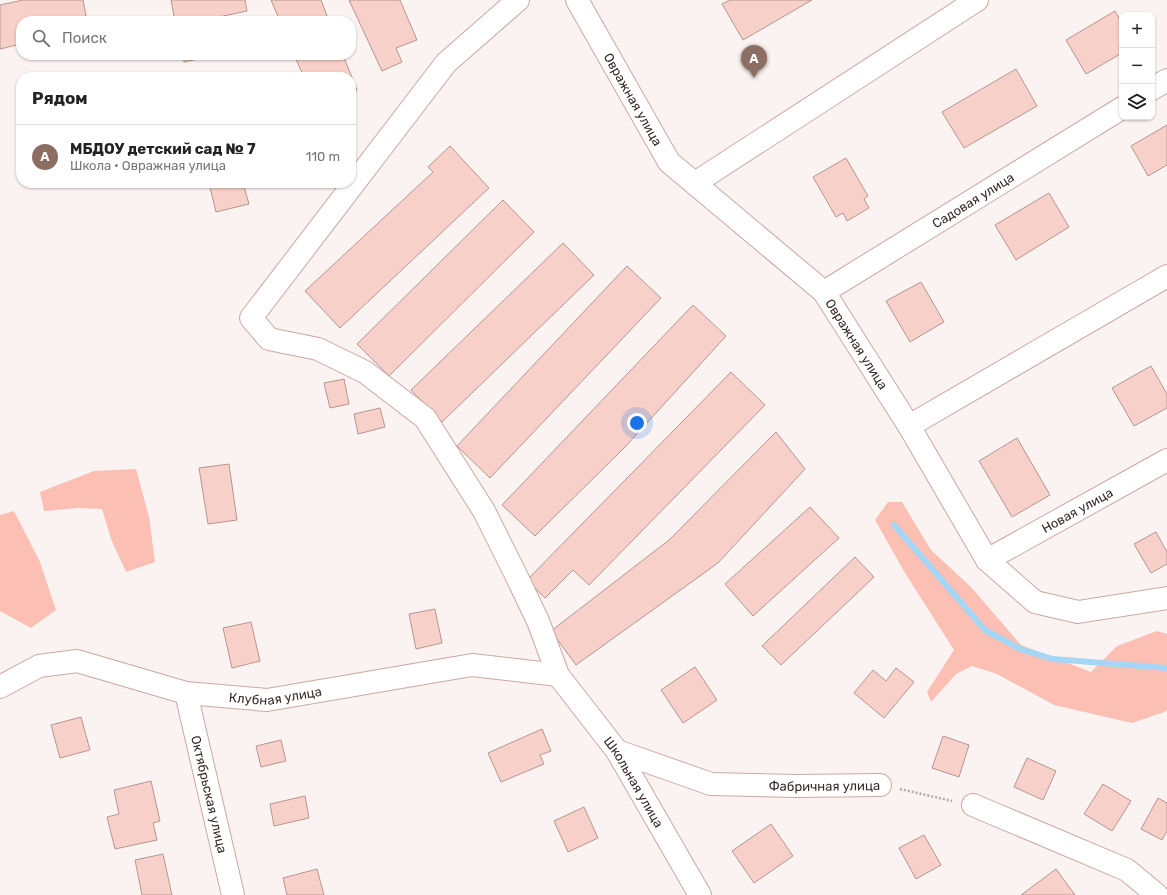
<!DOCTYPE html>
<html lang="ru">
<head>
<meta charset="utf-8">
<style>
	body { margin:0; font-family:Rubik,sans-serif; background:#f2f2f2; color:#222 }
	.controls { position:absolute; right:12px; top:12px; display:grid; overflow:hidden; border-radius:8px; box-shadow:0 1px 3px #0004 }
	.controls button { width:36px; height:36px; display:grid; place-items:center; padding:0; border:0; border-bottom:1px solid #e0e0e0; background:#fff; color:#222; font:20px sans-serif }
	.you { position:absolute; left:637px; top:423px; width:14px; height:14px; margin:-10px; border:3px solid #fff; border-radius:50%; background:#1a73e8; box-shadow:0 0 0 6px #1a73e833 }
	.badge { display:grid; place-items:center; width:26px; height:26px; border-radius:50%; background:#316682; color:#fff; font-size:13px; font-weight:700 }
	.pin { position:absolute; translate:-50% -33px; filter:drop-shadow(0 1px 2px #0008) }
	.pin::after { content:''; position:absolute; top:21px; width:14px; height:12px; background:inherit; clip-path:polygon(0 0,100% 0,50% 100%) }
	.list { margin:0; padding:0; list-style:none }
	h2 { display:flex; justify-content:space-between; align-items:center; height:52px; margin:0; padding:0 16px; font-size:17px }
	h2 small { font-size:13px; font-weight:400; color:#767676 }
	.list li { display:grid; grid-template-columns:26px 1fr auto; gap:12px; align-items:center; box-sizing:border-box; height:64px; padding:0 16px; border-top:1px solid #e0e0e0 }
	.list b { display:block; font-size:15px; white-space:nowrap }
	.list p { margin:0; font-size:13px; white-space:nowrap; color:#767676 }
	.list em { font-size:13px; font-style:normal; color:#767676 }
	.icon { flex:none; width:22px; height:22px; fill:none; stroke:currentColor; stroke-width:2; stroke-linecap:round; stroke-linejoin:round }
	.map { position:relative; flex:none; width:1167px; height:895px; overflow:hidden }
	.search { position:absolute; background:#fff; box-shadow:0 1px 3px #0004; left:16px; top:16px; width:340px; height:44px; display:flex; align-items:center; gap:10px; box-sizing:border-box; padding:0 14px; border-radius:16px; color:#767676; font-size:15px }
	.panel { position:absolute; background:#fff; box-shadow:0 1px 3px #0004; left:16px; top:72px; width:340px; height:116px; border-radius:16px }
	.map>svg:first-child { display:block }
	.green { fill:#fbbfb4 }
	.lines { fill:none; stroke-linecap:round; stroke-linejoin:round }
	.stream { stroke:#a4d7f6; stroke-width:6 }
	.building { fill:#f7d0c9; stroke:#b8958f }
	.minor-casing { stroke:#cca8a2; stroke-width:24 }
	.path { stroke:#b2a8a6; stroke-width:2.5; stroke-dasharray:2 2; stroke-linecap:butt }
	.minor { stroke:#fff; stroke-width:22 }
	.labels { text-anchor:middle; dominant-baseline:central; stroke-width:3.5; stroke-linejoin:round; paint-order:stroke }
	.street-label { font-size:13px; fill:#382a27; stroke:#fff }
</style>
</head>
<body>
<div class="map">
<svg width="1167" height="895" viewBox="0 0 1167 895">
	<rect width="100%" height="100%" fill="#fbf3f2"/>
	<g class="green">
		<polygon points="136,469 149,517 155,562 126,572 111,539 102,509 79,508 44,511 40,492 94,471"/>
		<polygon points="888,502 902,502 931,550 971,587 1021,645 1091,672 1117,646 1157,631 1167,634 1167,710 1164,712 1132,723 1054,705 997,674 972,666 956,674 931,702 927,692 954,650 905,573 875,520"/>
		<polygon points="14,511 40,562 56,610 31,628 0,611 0,515"/>
	</g>
	<g class="lines">
		<polyline class="stream" points="894,525 985,630 1020,649 1053,659 1167,668"/>
	</g>
	<g class="building">
		<polygon points="23,0 83,0 87,21 21,21 21,44 0,49 0,5"/>
		<polygon points="171,0 245,0 247,11 214,18 215,21 175,21"/>
		<polygon points="271,0 321,0 329,21 280,21"/>
		<polygon points="349,0 400,0 417,40 396,48 402,62 382,71"/>
		<polygon points="730,0 812,0 743,40 722,4"/>
		<polygon points="1115,11 1122,24 1122,53 1086,74 1066,40"/>
		<polygon points="183,55 217,55 184,62"/>
		<polygon points="294,55 343,55 357,90 351,92 351,77 304,77"/>
		<polygon points="1016,69 1037,106 964,148 942,112"/>
		<polygon points="1167,125 1167,165 1148,176 1131,146"/>
		<polygon points="450,146 489,188 340,328 305,291 433,172 428,167"/>
		<polygon points="846,158 868,196 864,199 869,208 847,221 843,213 836,217 813,177"/>
		<polygon points="209,183 243,183 249,204 216,212"/>
		<polygon points="1049,193 1069,227 1016,260 995,225"/>
		<polygon points="503,200 534,232 389,376 357,344"/>
		<polygon points="563,243 594,275 442,422 411,390"/>
		<polygon points="627,266 661,298 490,478 457,446"/>
		<polygon points="921,282 944,322 910,342 886,301"/>
		<polygon points="693,305 726,336 626,446 535,536 502,505"/>
		<polygon points="1151,366 1167,394 1167,408 1134,426 1112,388"/>
		<polygon points="731,372 765,405 589,585 573,570 545,598 527,580"/>
		<polygon points="344,379 349,404 330,408 324,383"/>
		<polygon points="380,408 385,427 358,434 354,414"/>
		<polygon points="776,432 805,469 718,563 576,665 551,631 669,540"/>
		<polygon points="1017,438 1050,495 1012,517 979,461"/>
		<polygon points="229,464 237,520 208,524 199,468"/>
		<polygon points="810,507 839,538 753,616 725,584"/>
		<polygon points="1156,532 1167,552 1167,564 1151,573 1134,544"/>
		<polygon points="855,557 874,577 781,665 762,646"/>
		<polygon points="435,609 442,643 416,649 409,614"/>
		<polygon points="251,622 260,661 232,668 223,628"/>
		<polygon points="695,667 717,700 683,723 661,690"/>
		<polygon points="896,668 914,682 884,718 854,693 873,670 886,681"/>
		<polygon points="81,717 90,750 60,758 51,725"/>
		<polygon points="542,729 551,751 540,755 544,764 501,782 488,753"/>
		<polygon points="943,736 969,745 959,777 932,768"/>
		<polygon points="281,740 286,761 261,767 256,746"/>
		<polygon points="1027,758 1056,771 1043,800 1014,787"/>
		<polygon points="151,781 160,821 153,823 157,840 115,849 107,817 119,814 114,790"/>
		<polygon points="1103,784 1131,801 1112,831 1084,814"/>
		<polygon points="305,796 309,818 274,826 270,804"/>
		<polygon points="1158,798 1167,803 1167,831 1162,840 1141,829"/>
		<polygon points="584,807 598,838 568,852 554,821"/>
		<polygon points="771,824 793,856 754,883 732,851"/>
		<polygon points="924,835 941,865 916,879 899,848"/>
		<polygon points="163,854 172,895 142,895 135,860"/>
		<polygon points="317,869 324,895 287,895 283,878"/>
		<polygon points="1056,869 1075,895 1021,895"/>
	</g>
	<g class="lines">
		<defs>
			<g id="minor">
				<path id="s1" d="M 518,0 L 446,63 L 251,318 L 269,339 L 318,349 L 365,372 L 425,418 L 484,511 L 515,573 L 538,621 L 558,675 L 617,751 L 700,895"/>
				<path id="s2" d="M 577,0 L 669,162 L 824,292 L 909,426 L 987,560 L 1035,602 L 1078,612 L 1167,598"/>
				<polyline points="1152,89 1167,80"/>
				<polyline points="695,183 977,0"/>
				<path id="s3" d="M 824,292 L 1122,108"/>
				<polyline points="909,426 1167,276"/>
				<path id="s4" d="M 987,560 L 1167,460"/>
				<path id="s5" d="M 0,687 L 39,666 L 77,661 L 186,693 L 267,700 L 472,665 L 558,675"/>
				<path id="s6" d="M 186,693 L 233,895"/>
				<path id="s7" d="M 617,751 L 711,784 L 796,786 L 880,785"/>
				<polyline points="973,805 1127,870 1157,895"/>
			</g>
		</defs>
		<use href="#minor" class="minor-casing"/>
		<polyline class="path" points="900,789 952,801"/>
		<use href="#minor" class="minor"/>
	</g>
	<g class="labels">
		<g class="street-label">
			<text stroke="none"><textPath href="#s2" startOffset="114">Овражная улица</textPath></text>
			<text stroke="none"><textPath href="#s3" startOffset="175">Садовая улица</textPath></text>
			<text stroke="none"><textPath href="#s2" startOffset="450">Овражная улица</textPath></text>
			<text stroke="none"><textPath href="#s4" startOffset="103">Новая улица</textPath></text>
			<text stroke="none"><textPath href="#s5" startOffset="286">Клубная улица</textPath></text>
			<text stroke="none"><textPath href="#s1" startOffset="1044">Школьная улица</textPath></text>
			<text stroke="none"><textPath href="#s7" startOffset="213">Фабричная улица</textPath></text>
			<text stroke="none"><textPath href="#s6" startOffset="104">Октябрьская улица</textPath></text>
		</g>
	</g>
</svg>
<div class="controls">
<button>+</button>
<button>−</button>
<button><svg class="icon" aria-label="layers" viewBox="0 0 24 24"><path d="M12 4l9 5-9 5-9-5zM3 14l9 5 9-5"/></svg></button>
</div>
<div class="you"></div>
<div class="pin badge" style="left:754px;top:78px;background:#8d6e63">A</div>
<div class="search"><svg class="icon" aria-label="search" viewBox="0 0 24 24"><circle cx="10" cy="10" r="6"/><path d="M15 15l6 6"/></svg>Поиск</div>
<section class="panel">
<h2>Рядом<small></small></h2>
<ul class="list">
<li><span class="badge" style="background:#8d6e63">A</span><div><b>МБДОУ детский сад № 7</b><p>Школа · Овражная улица</p></div><em>110 m</em></li>
</ul>
</section>
</div>
</body>
</html>
